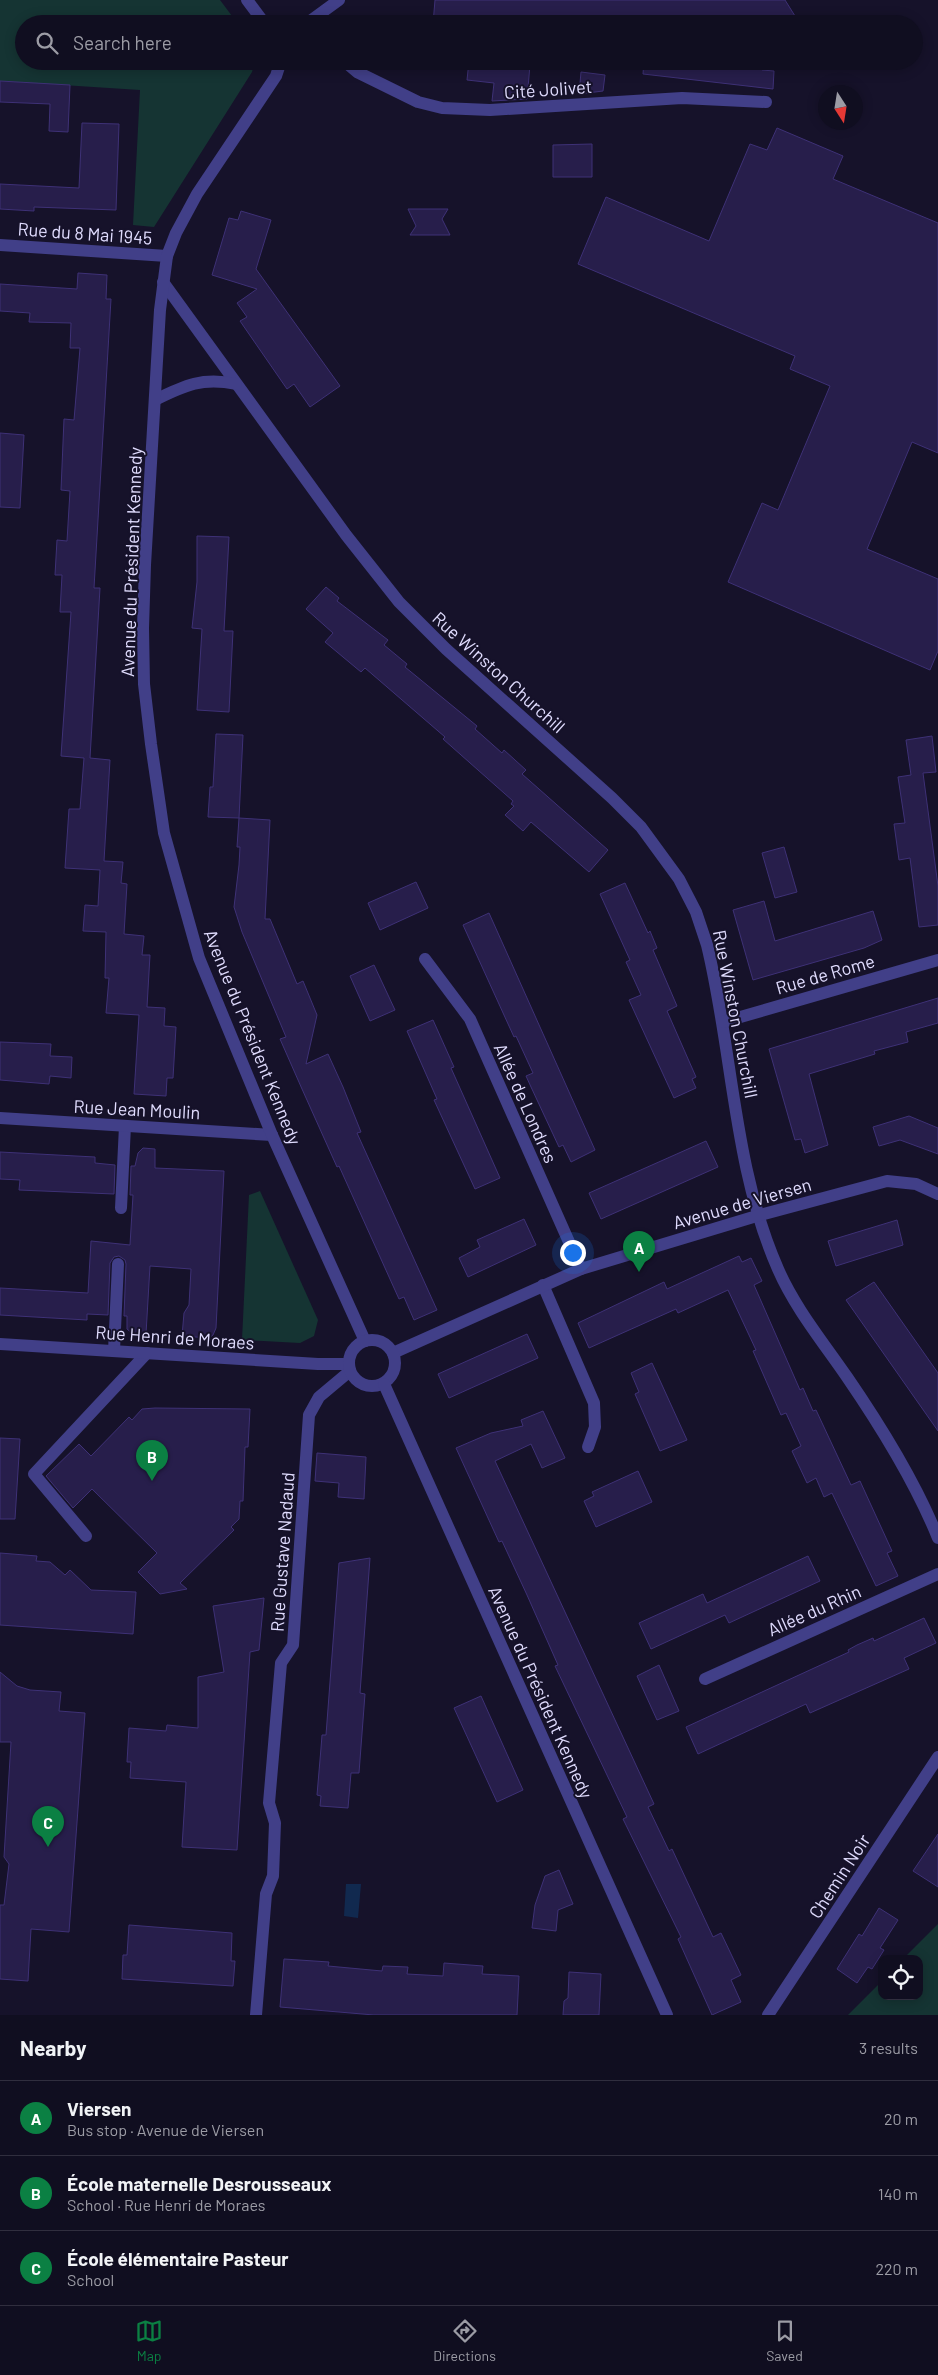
<!DOCTYPE html>
<html lang="en">
<head>
<meta charset="utf-8">
<style>
	body { margin:0; font-family:Barlow,sans-serif; background:#1e1c2d; color:#f1f3f6 }
	.controls { position:absolute; right:15px; bottom:15px; display:grid; overflow:hidden; border-radius:10px; box-shadow:0 2px 12px #0003 }
	.controls button { width:45px; height:45px; display:grid; place-items:center; padding:0; border:0; border-bottom:1px solid #302e3e; background:#100e20; color:#f1f3f6; font:25px sans-serif }
	.compass { position:absolute; left:818px; top:85px; width:45px; height:45px; border-radius:50%; background:#100e20; box-shadow:0 2px 12px #0003; rotate:168deg }
	.you { position:absolute; left:572px; top:1252px; width:18px; height:18px; margin:-12px; border:4px solid #fff; border-radius:50%; background:#1a73e8; box-shadow:0 0 0 8px #1a73e833 }
	.badge { display:grid; place-items:center; width:32px; height:32px; border-radius:50%; background:#0b8043; color:#fff; font-size:16px; font-weight:700 }
	.pin { position:absolute; translate:-50% -41px; filter:drop-shadow(0 1px 2px #0008) }
	.pin::after { content:''; position:absolute; top:26px; width:18px; height:15px; background:inherit; clip-path:polygon(0 0,100% 0,50% 100%) }
	.list { margin:0; padding:0; list-style:none }
	h2 { display:flex; justify-content:space-between; align-items:center; height:65px; margin:0; padding:0 20px; font-size:21px }
	h2 small { font-size:16px; font-weight:400; color:#9c9ca5 }
	.list li { display:grid; grid-template-columns:32px 1fr auto; gap:15px; align-items:center; box-sizing:border-box; height:75px; padding:0 20px; border-top:1px solid #302e3e }
	.list b { display:block; font-size:19px; white-space:nowrap }
	.list p { margin:0; font-size:16px; white-space:nowrap; color:#9c9ca5 }
	.list em { font-size:16px; font-style:normal; color:#9c9ca5 }
	.icon { flex:none; width:28px; height:28px; fill:none; stroke:currentColor; stroke-width:2; stroke-linecap:round; stroke-linejoin:round }
	.map { position:relative; flex:none; width:938px; height:2015px; overflow:hidden }
	.search { position:absolute; background:#100e20; box-shadow:0 2px 12px #0003; left:15px; right:15px; top:15px; height:55px; display:flex; align-items:center; gap:12px; box-sizing:border-box; padding:0 18px; border-radius:28px; color:#9c9ca5; font-size:19px }
	.sheet { height:290px; background:#100e20 }
	nav { display:flex; justify-content:space-around; align-items:center; box-sizing:border-box; height:70px; border-top:1px solid #302e3e; background:#100e20; font-size:14px; color:#9c9ca5 }
	nav a { display:grid; justify-items:center; gap:2px }
	nav .on { color:#0b8043 }
	.map>svg:first-child { display:block }
	.green { fill:#153433 }
	.water { fill:#11294f }
	.building { fill:#271e4b; stroke:#3e3176 }
	.lines { fill:none; stroke-linecap:round; stroke-linejoin:round }
	.service { stroke:#413f88; stroke-width:12 }
	.minor { stroke:#413f88; stroke-width:12 }
	.tertiary { stroke:#413f88; stroke-width:12 }
	.labels { text-anchor:middle; dominant-baseline:central; stroke-width:4; stroke-linejoin:round; paint-order:stroke }
	.street-label { font-size:18px; fill:#e0dcfe; stroke:#16122a }
</style>
</head>
<body>
<div class="map">
<svg width="938" height="2015" viewBox="0 0 938 2015">
	<rect width="100%" height="100%" fill="#16122a"/>
	<g class="green">
		<polygon points="0,0 220,0 238,24 24,24 24,61 255,61 252,72 154,227 133,225 140,90 0,81"/>
		<polygon points="260,1191 318,1320 314,1336 300,1343 242,1340 249,1195"/>
		<polygon points="938,1924 938,2015 848,2015 882,1981 882,1996 919,1996 919,1959 903,1959"/>
	</g>
	<polygon class="water" points="346,1884 361,1884 358,1918 344,1916"/>
	<g class="building">
		<polygon points="435,0 785,0 800,24 433,24"/>
		<polygon points="469,61 511,61 530,65 527,99 492,101 494,83 467,80"/>
		<polygon points="644,61 763,61 762,70 774,71 773,89 643,74"/>
		<polygon points="581,72 605,75 603,91 579,94"/>
		<polygon points="0,81 70,85 68,132 49,131 50,104 0,102"/>
		<polygon points="82,123 119,124 116,210 34,207 34,211 0,209 0,184 79,188"/>
		<polygon points="777,128 843,156 833,179 938,223 938,453 912,442 867,549 938,579 938,651 930,670 728,582 762,503 778,510 830,386 790,369 795,356 578,264 606,197 709,241 750,144 767,150"/>
		<polygon points="592,144 592,177 553,177 553,145"/>
		<polygon points="408,209 448,209 442,219 450,235 410,235 416,226"/>
		<polygon points="241,211 271,220 256,269 340,386 310,407 294,384 287,389 240,321 247,317 237,303 257,289 212,275 229,218 238,220"/>
		<polygon points="78,273 107,275 106,299 111,299 94,588 100,588 90,758 110,760 104,861 123,862 121,883 127,884 124,934 144,936 142,955 150,955 147,1007 165,1008 164,1026 176,1027 173,1078 167,1078 166,1096 134,1094 139,1015 106,1013 109,978 105,978 106,932 83,931 85,905 98,906 100,870 65,868 69,809 80,809 84,758 61,756 71,612 60,612 62,575 55,575 57,540 67,541 70,491 61,490 64,419 74,420 80,348 70,348 71,323 29,322 30,313 0,311 0,284 77,289"/>
		<polygon points="0,433 24,435 20,508 0,507"/>
		<polygon points="197,536 229,537 224,631 233,631 229,712 197,710 202,629 192,628 197,582"/>
		<polygon points="326,587 339,598 337,601 388,640 384,645 407,664 405,667 477,726 475,729 502,753 504,750 526,770 522,774 608,850 589,872 531,822 523,831 505,815 514,806 511,804 513,801 443,739 445,737 365,668 361,672 325,642 333,633 306,609"/>
		<polygon points="216,734 243,735 239,818 208,817 210,787 213,787"/>
		<polygon points="932,736 936,772 923,773 938,886 938,925 919,927 910,858 899,860 894,824 905,823 898,777 911,775 906,740"/>
		<polygon points="239,818 270,820 265,919 270,919 297,984 303,981 317,1015 306,1064 328,1054 343,1087 361,1132 357,1133 437,1310 414,1320 404,1297 399,1299 339,1166 337,1167 302,1089 280,1039 286,1037 242,932 234,907 239,865 240,847 237,847"/>
		<polygon points="784,847 797,892 775,898 762,853"/>
		<polygon points="416,882 428,908 380,930 368,903"/>
		<polygon points="625,883 648,933 650,931 657,948 653,950 677,1006 667,1011 696,1077 692,1079 696,1088 674,1098 629,1000 641,995 626,962 630,960 600,894"/>
		<polygon points="764,901 775,941 873,911 882,940 864,948 753,980 733,910"/>
		<polygon points="489,913 595,1150 571,1162 563,1145 559,1147 531,1087 526,1076 533,1073 516,1036 514,1037 463,925"/>
		<polygon points="374,965 395,1010 370,1021 350,976"/>
		<polygon points="938,998 938,1023 906,1032 908,1042 874,1051 875,1054 809,1074 828,1145 805,1153 801,1139 795,1140 769,1049"/>
		<polygon points="433,1020 454,1067 451,1068 500,1178 475,1189 434,1100 437,1099 407,1031"/>
		<polygon points="0,1042 51,1044 50,1056 72,1057 71,1078 50,1076 49,1084 0,1080"/>
		<polygon points="909,1116 938,1128 938,1154 900,1140 879,1146 873,1127"/>
		<polygon points="706,1141 718,1167 601,1219 589,1193"/>
		<polygon points="143,1148 155,1149 155,1168 224,1171 216,1328 213,1335 209,1338 182,1336 184,1313 189,1305 191,1269 150,1266 146,1334 133,1334 127,1329 127,1316 124,1316 126,1264 125,1260 119,1256 114,1257 110,1263 108,1315 87,1314 87,1320 0,1315 0,1288 88,1293 91,1241 130,1245 133,1195 130,1195 131,1166 135,1166 138,1153"/>
		<polygon points="0,1152 95,1157 95,1163 115,1165 114,1194 19,1190 20,1180 0,1179"/>
		<polygon points="524,1219 536,1245 468,1277 459,1258 480,1247 477,1240"/>
		<polygon points="897,1220 903,1245 836,1266 828,1241"/>
		<polygon points="739,1256 742,1262 751,1258 762,1281 754,1285 800,1390 803,1388 813,1411 816,1410 851,1485 860,1481 892,1551 887,1553 898,1576 876,1586 832,1493 824,1497 816,1478 807,1483 792,1451 801,1446 786,1413 781,1415 753,1351 756,1350 728,1290 678,1313 676,1309 589,1348 578,1323 664,1282 667,1289"/>
		<polygon points="874,1282 938,1373 938,1431 846,1300"/>
		<polygon points="527,1334 538,1358 449,1398 438,1374"/>
		<polygon points="652,1363 687,1440 660,1451 635,1394 639,1392 631,1373"/>
		<polygon points="155,1408 250,1409 248,1447 245,1447 243,1501 240,1501 239,1519 231,1527 234,1530 180,1583 187,1589 160,1594 138,1572 157,1553 92,1489 73,1508 46,1476 79,1444 91,1456 129,1417 132,1420 142,1409"/>
		<polygon points="543,1411 565,1458 542,1468 531,1444 495,1461 654,1804 648,1807 669,1851 672,1849 713,1937 721,1933 741,1975 731,1980 741,2002 712,2015 678,1939 681,1937 623,1819 627,1817 555,1666 558,1665 527,1595 502,1541 499,1542 456,1448 491,1433 523,1426 521,1420"/>
		<polygon points="0,1438 20,1439 15,1519 0,1519"/>
		<polygon points="317,1453 366,1457 364,1499 338,1497 339,1483 315,1481"/>
		<polygon points="638,1471 652,1502 596,1527 584,1501 594,1496 592,1492"/>
		<polygon points="0,1553 37,1556 36,1561 50,1562 65,1575 70,1570 91,1590 136,1592 133,1634 0,1625"/>
		<polygon points="808,1556 820,1581 729,1623 725,1615 651,1649 639,1623 703,1594 707,1603"/>
		<polygon points="370,1558 360,1693 365,1694 359,1773 351,1773 348,1808 320,1806 321,1796 317,1795 321,1748 322,1735 326,1735 339,1563"/>
		<polygon points="264,1598 259,1650 250,1652 237,1850 182,1847 186,1782 130,1778 131,1762 127,1762 129,1728 166,1731 167,1725 198,1728 198,1677 224,1672 213,1606"/>
		<polygon points="924,1618 936,1643 904,1658 909,1669 810,1713 806,1704 698,1754 686,1727 849,1652 848,1650 857,1645 873,1638 874,1641"/>
		<polygon points="659,1665 679,1711 657,1720 637,1676"/>
		<polygon points="0,1672 17,1686 30,1690 61,1692 59,1711 85,1713 69,1932 31,1929 28,1981 0,1979 0,1905 4,1905 9,1864 4,1857 11,1742 0,1742"/>
		<polygon points="481,1696 523,1790 497,1802 454,1708"/>
		<polygon points="938,1834 938,1887 913,1871"/>
		<polygon points="559,1870 573,1904 558,1910 556,1931 532,1928 535,1905 545,1876"/>
		<polygon points="879,1908 898,1920 880,1948 884,1950 872,1969 868,1967 857,1983 837,1969 859,1934 862,1936"/>
		<polygon points="129,1925 232,1933 231,1961 235,1961 233,1986 122,1979 123,1955 127,1955"/>
		<polygon points="284,1959 329,1962 328,1966 382,1971 383,1966 408,1967 407,1974 443,1976 444,1963 483,1966 482,1974 519,1976 517,2015 374,2015 280,2007"/>
		<polygon points="569,1972 601,1974 599,2015 563,2015 564,2001 568,1998"/>
	</g>
	<g class="lines">
		<g class="service">
			<polyline points="121,1208 125,1126"/>
			<polyline points="114,1351 118,1264"/>
			<polyline points="86,1536 34,1474 147,1353"/>
		</g>
		<g class="minor">
			<polyline points="306,24 339,0"/>
			<polyline points="344,61 357,72 418,102 442,108 490,110 682,98 766,102"/>
			<polyline points="0,245 167,256"/>
			<path d="M 163,282 L 346,535 L 399,602 L 446,649 L 612,798 L 641,827 L 679,879 L 696,912 L 707,945 C 733,1052 733,1167 778,1269 C 795,1308 823,1342 847,1377 C 882,1428 915,1481 938,1538"/>
			<path d="M 155,400 C 185,385 203,377 236,384"/>
			<polyline points="425,959 470,1019 581,1269"/>
			<polyline points="723,1022 938,960"/>
			<polyline points="0,1118 272,1135"/>
			<polyline points="543,1285 594,1403 595,1427 588,1447"/>
			<polyline points="0,1344 318,1364 348,1364"/>
			<polyline points="393,1353 581,1269 760,1215 887,1181 916,1184 938,1194"/>
			<polyline points="705,1679 938,1574"/>
			<polyline points="256,2015 266,1894 273,1876 275,1823 269,1803 281,1663 293,1645 309,1415 319,1397 350,1371"/>
			<polyline points="768,2015 938,1757"/>
		</g>
		<g class="tertiary">
			<polyline points="247,0 265,24"/>
			<polyline points="281,61 276,76 197,194 176,233 167,256 160,310 145,565 143,628 144,684 151,744 164,833 199,958 272,1135 365,1341"/>
			<circle cx="372" cy="1363" r="23"/>
			<polyline points="384,1384 667,2015"/>
		</g>
	</g>
	<g class="labels">
		<g class="street-label">
			<text transform="translate(548 89) rotate(-4)">Cité Jolivet</text>
			<text transform="translate(85 233) rotate(4)">Rue du 8 Mai 1945</text>
			<text transform="translate(131 562) rotate(-88)">Avenue du Président Kennedy</text>
			<text transform="translate(499 672) rotate(42)">Rue Winston Churchill</text>
			<text transform="translate(825 974) rotate(-16)">Rue de Rome</text>
			<text transform="translate(736 1014) rotate(79)">Rue Winston Churchill</text>
			<text transform="translate(253 1037) rotate(68)">Avenue du Président Kennedy</text>
			<text transform="translate(526 1103) rotate(66)">Allée de Londres</text>
			<text transform="translate(137 1109) rotate(3)">Rue Jean Moulin</text>
			<text transform="translate(742 1203) rotate(-16)">Avenue de Viersen</text>
			<text transform="translate(175 1337) rotate(4)">Rue Henri de Moraes</text>
			<text transform="translate(282 1552) rotate(-86)">Rue Gustave Nadaud</text>
			<text transform="translate(814 1610) rotate(-24)">Allée du Rhin</text>
			<text transform="translate(541 1692) rotate(66)">Avenue du Président Kennedy</text>
			<text transform="translate(839 1876) rotate(-57)">Chemin Noir</text>
		</g>
	</g>
</svg>
<div class="controls">
<button><svg class="icon" aria-label="locate" viewBox="0 0 24 24"><circle cx="12" cy="12" r="6"/><path d="M12 2v4M12 18v4M2 12h4M18 12h4"/></svg></button>
</div>
<svg class="compass" viewBox="-18 -18 36 36"><path d="M0-13l5 13h-10z" fill="#e53935"/><path d="M0 13l5-13h-10z" fill="#9c9ca5"/></svg>
<div class="you"></div>
<div class="pin badge" style="left:639px;top:1272px">A</div>
<div class="pin badge" style="left:152px;top:1481px">B</div>
<div class="pin badge" style="left:48px;top:1847px">C</div>
<div class="search"><svg class="icon" aria-label="search" viewBox="0 0 24 24"><circle cx="10" cy="10" r="6"/><path d="M15 15l6 6"/></svg>Search here</div>
</div>
<section class="sheet">
<h2>Nearby<small>3 results</small></h2>
<ul class="list">
<li><span class="badge">A</span><div><b>Viersen</b><p>Bus stop · Avenue de Viersen</p></div><em>20 m</em></li>
<li><span class="badge">B</span><div><b>École maternelle Desrousseaux</b><p>School · Rue Henri de Moraes</p></div><em>140 m</em></li>
<li><span class="badge">C</span><div><b>École élémentaire Pasteur</b><p>School</p></div><em>220 m</em></li>
</ul>
</section>
<nav>
<a class="on"><svg class="icon" aria-label="map" viewBox="0 0 24 24"><path d="M3 6l6-2 6 2 6-2v14l-6 2-6-2-6 2zM9 4v14M15 6v14"/></svg>Map</a>
<a><svg class="icon" aria-label="directions" viewBox="0 0 24 24"><path d="M12 3l9 9-9 9-9-9zM9 14v-3h6M13 9l2 2-2 2"/></svg>Directions</a>
<a><svg class="icon" aria-label="saved" viewBox="0 0 24 24"><path d="M7 4h10v16l-5-4-5 4z"/></svg>Saved</a>
</nav>
</body>
</html>
